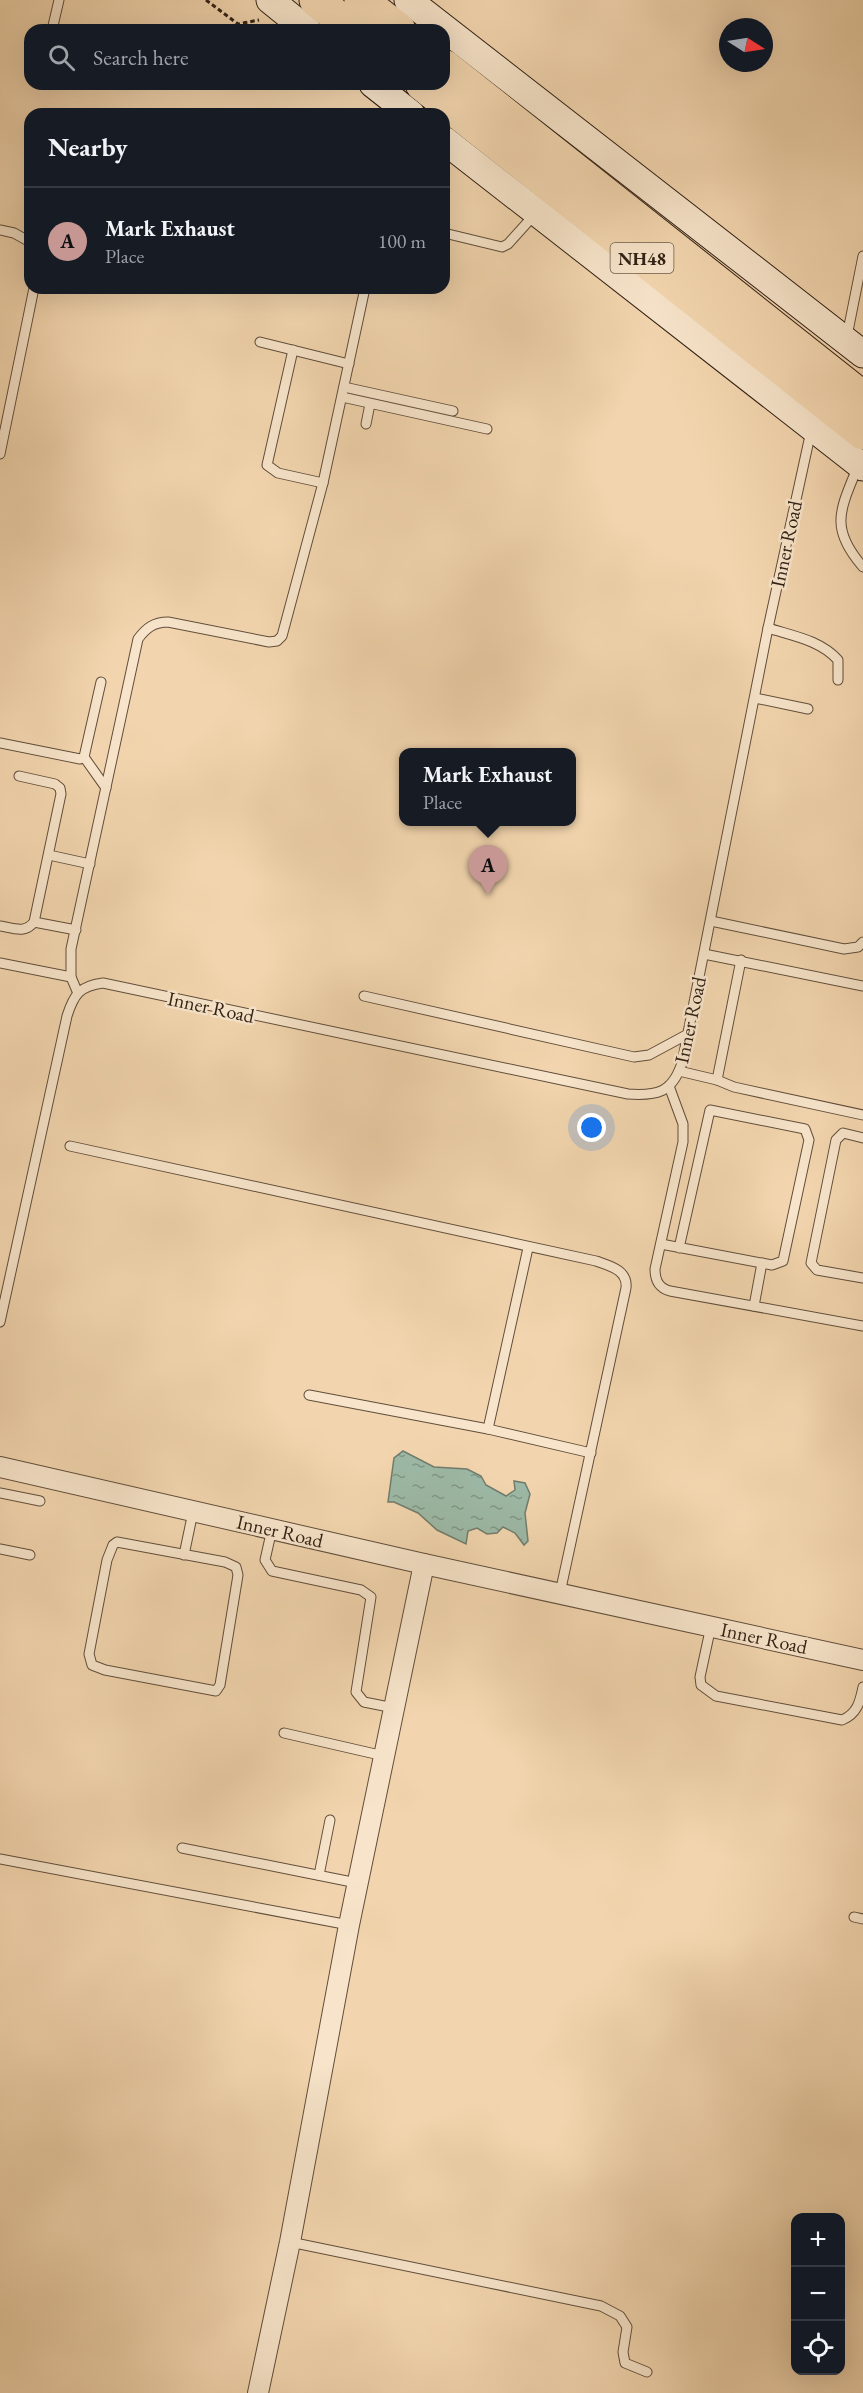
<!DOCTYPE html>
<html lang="en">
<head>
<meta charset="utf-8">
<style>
	body { margin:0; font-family:"EB Garamond",serif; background:#242831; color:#f1f3f6 }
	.controls { position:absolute; right:18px; bottom:18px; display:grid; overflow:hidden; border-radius:12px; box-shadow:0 6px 24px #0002 }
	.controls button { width:54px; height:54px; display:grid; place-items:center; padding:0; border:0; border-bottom:2px solid #363941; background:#171b24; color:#f1f3f6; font:30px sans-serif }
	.compass { position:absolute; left:719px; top:18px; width:54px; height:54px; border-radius:50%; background:#171b24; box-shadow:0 6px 24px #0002; rotate:102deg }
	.you { position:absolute; left:592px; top:1128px; width:21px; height:21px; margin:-15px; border:4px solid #fff; border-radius:50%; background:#1a73e8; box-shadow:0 0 0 9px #1a73e833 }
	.badge { display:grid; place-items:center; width:39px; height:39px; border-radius:50%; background:#c59692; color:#111; font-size:20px; font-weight:700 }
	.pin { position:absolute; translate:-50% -50px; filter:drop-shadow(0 2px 3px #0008) }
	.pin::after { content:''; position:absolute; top:32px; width:21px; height:18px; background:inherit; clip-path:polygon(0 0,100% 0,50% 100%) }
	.popup { position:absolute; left:399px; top:748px; width:177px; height:78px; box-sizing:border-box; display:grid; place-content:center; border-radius:12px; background:#171b24; filter:drop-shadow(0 2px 4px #0005); font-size:20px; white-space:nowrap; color:#9ea1a6 }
	.popup b { font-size:22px; color:#f1f3f6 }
	.popup::after { content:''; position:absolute; left:50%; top:100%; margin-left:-12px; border:12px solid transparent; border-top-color:#171b24 }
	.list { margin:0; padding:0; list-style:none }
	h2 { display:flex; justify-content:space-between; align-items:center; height:78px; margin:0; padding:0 24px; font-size:26px }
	h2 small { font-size:20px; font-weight:400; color:#9ea1a6 }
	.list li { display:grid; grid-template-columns:39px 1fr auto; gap:18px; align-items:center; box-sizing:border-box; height:108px; padding:0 24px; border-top:2px solid #363941 }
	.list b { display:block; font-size:22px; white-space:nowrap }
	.list p { margin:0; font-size:20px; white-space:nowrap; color:#9ea1a6 }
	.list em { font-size:20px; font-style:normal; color:#9ea1a6 }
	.icon { flex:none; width:33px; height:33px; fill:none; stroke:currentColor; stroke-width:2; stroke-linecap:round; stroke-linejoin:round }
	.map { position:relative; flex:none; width:863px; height:2393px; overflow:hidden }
	.search { position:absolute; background:#171b24; box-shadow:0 6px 24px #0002; left:24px; top:24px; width:426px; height:66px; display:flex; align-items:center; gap:15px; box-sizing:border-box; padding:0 21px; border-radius:18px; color:#9ea1a6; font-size:22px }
	.panel { position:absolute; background:#171b24; box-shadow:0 6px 24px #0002; left:24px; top:108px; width:426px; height:186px; border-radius:18px }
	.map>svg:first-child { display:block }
	.water { fill:url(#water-ripples); stroke:#717c6c; stroke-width:1.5 }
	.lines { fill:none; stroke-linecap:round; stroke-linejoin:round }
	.service-casing { stroke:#614e3b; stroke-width:11 }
	.minor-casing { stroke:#614e3b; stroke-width:22 }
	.secondary-casing { stroke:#312115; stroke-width:29 }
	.motorway-casing { stroke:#312115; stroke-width:35 }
	.path { stroke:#312115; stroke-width:3; stroke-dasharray:4.5 3; stroke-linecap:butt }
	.service { stroke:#f7e4ca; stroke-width:9 }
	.minor { stroke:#f7e4ca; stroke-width:20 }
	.secondary { stroke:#f7e4ca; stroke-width:27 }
	.motorway { stroke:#f2d5ae; stroke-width:33 }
	.labels { text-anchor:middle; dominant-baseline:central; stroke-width:5; stroke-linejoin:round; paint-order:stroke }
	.shield { fill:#f7e4ca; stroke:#6c5c4b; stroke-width:1.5 }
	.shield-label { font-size:18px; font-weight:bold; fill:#312115 }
	.street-label { font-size:20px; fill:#312115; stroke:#f7e4ca }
</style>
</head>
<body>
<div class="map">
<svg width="863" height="2393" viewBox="0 0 863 2393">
	<defs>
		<pattern id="water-ripples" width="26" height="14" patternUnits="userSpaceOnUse" patternTransform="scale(1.5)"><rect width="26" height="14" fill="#9cb9a6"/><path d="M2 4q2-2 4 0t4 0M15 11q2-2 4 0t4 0" fill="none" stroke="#809686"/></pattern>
	</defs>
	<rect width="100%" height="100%" fill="#f2d5ae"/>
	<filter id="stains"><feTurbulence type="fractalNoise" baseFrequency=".00333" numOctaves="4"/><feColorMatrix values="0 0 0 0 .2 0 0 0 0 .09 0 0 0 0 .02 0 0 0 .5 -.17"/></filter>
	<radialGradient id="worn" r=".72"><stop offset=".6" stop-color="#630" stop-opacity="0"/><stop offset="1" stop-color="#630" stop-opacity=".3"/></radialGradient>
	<polygon class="water" points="403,1451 434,1467 467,1469 481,1476 486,1485 506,1496 515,1490 514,1481 525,1483 530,1494 525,1513 528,1541 524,1545 515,1533 503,1527 497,1533 487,1534 477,1528 468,1531 466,1544 437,1530 418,1513 394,1502 388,1502 394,1458"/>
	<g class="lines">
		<defs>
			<g id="service">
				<polyline points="52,30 59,0"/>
				<polyline points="0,230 14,233 30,242"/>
				<polyline points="444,233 502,247 508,244 535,214"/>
				<polyline points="847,336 863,256"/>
				<polyline points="260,342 349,364"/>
				<polyline points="293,350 267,465 278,473 323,483"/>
				<polyline points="344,387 453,411"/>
				<polyline points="342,397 487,429"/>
				<polyline points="366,424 370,404"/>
				<polyline points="0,454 34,288"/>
				<path d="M 858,466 C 840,510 829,528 863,567"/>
				<path d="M 768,628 C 793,636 820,640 838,660 L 838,680"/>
				<polyline points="755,698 808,709"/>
				<polyline points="0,743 80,759 84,757 101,682"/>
				<polyline points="84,757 106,788"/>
				<polyline points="49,855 90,864"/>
				<polyline points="711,921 844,949 858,947 863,942"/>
				<polyline points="34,922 76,930"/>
				<path d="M 0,926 C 13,928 25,934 34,922 L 61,794 L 60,788 L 55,784 L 19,776"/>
				<polyline points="704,954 863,986"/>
				<polyline points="0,963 71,977"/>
				<path d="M 77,991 L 71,977 L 71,949 L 138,639 C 146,628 154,622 168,622 L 269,642 L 277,641 L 282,636 L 323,483 L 365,288"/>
				<polyline points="364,996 634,1057 649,1055 688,1034"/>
				<polyline points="679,1071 717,1080 734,1087 863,1115"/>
				<polyline points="717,1080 741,960"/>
				<path d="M 669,1086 L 683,1124 L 683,1142 L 655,1269 C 655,1281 659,1288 670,1291 L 863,1326"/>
				<polyline points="863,1138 843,1133 836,1140 811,1263 817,1270 863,1278"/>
				<path d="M 70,1146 L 596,1261 C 610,1266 628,1270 626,1288 L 560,1593"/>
				<polyline points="661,1244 772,1265 783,1261 809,1140 805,1129 710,1110 679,1248"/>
				<polyline points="754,1306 762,1263"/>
				<path d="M 0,1322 L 67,1016 C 74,994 80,986 103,983 L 628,1094 C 657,1096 672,1093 682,1063 L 768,628 L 811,431"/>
				<polyline points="309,1395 488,1429 591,1453"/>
				<polyline points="488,1429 528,1248"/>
				<polyline points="0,1493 40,1501"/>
				<polyline points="272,1529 265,1560 272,1571 361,1590 371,1597 356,1692 364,1702 394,1708"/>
				<polygon points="117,1542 225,1562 236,1567 238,1575 220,1685 216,1691 105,1670 92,1665 89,1654 107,1560 113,1545"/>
				<polyline points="0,1549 30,1555"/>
				<polyline points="184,1555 193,1512"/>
				<path d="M 711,1626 L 700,1677 L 701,1685 L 716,1696 L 842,1720 C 857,1714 860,1702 863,1687"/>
				<polyline points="284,1733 384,1756"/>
				<polyline points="182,1848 357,1883"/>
				<polyline points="0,1859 349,1925"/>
				<polyline points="319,1875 330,1820"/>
				<polyline points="854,1917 863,1919"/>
				<polyline points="290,2242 601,2306 620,2316 627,2327 623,2352 625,2363 647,2372"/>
			</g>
			<g id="minor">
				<polyline points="0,1467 424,1564 863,1660"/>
				<polyline points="258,2393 290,2242 349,1925 424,1564"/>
			</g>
			<g id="secondary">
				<polyline points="270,0 307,30"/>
				<polyline points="408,0 863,354"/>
				<polyline points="373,84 411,114"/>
				<polyline points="444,140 863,467"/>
			</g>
			<g id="motorway">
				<polyline points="316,0 354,30"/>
				<polyline points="361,0 399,30"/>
				<polyline points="444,66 863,398"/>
				<polyline points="422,84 863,433"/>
			</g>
		</defs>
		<use href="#service" class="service-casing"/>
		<use href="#minor" class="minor-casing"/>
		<use href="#secondary" class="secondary-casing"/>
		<use href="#motorway" class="motorway-casing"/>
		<polyline class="path" points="206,0 238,24 259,20"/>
		<use href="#service" class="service"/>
		<use href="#minor" class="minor"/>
		<use href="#secondary" class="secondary"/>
		<use href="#motorway" class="motorway"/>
	</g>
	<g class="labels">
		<rect class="shield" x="610.5" y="243" width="63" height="30" rx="4.5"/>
		<g class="shield-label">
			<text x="642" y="258">NH48</text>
		</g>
		<g class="street-label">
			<text transform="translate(786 544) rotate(-78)">Inner Road</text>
			<text transform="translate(211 1007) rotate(12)">Inner Road</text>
			<text transform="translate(690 1020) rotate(-78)">Inner Road</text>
			<text transform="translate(280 1531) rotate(13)">Inner Road</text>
			<text transform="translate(764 1638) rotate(12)">Inner Road</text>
		</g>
	</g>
	<rect width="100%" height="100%" filter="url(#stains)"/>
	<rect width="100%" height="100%" fill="url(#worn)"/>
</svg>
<div class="controls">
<button>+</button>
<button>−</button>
<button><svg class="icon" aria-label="locate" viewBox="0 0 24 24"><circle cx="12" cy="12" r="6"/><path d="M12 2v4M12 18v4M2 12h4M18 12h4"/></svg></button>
</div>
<svg class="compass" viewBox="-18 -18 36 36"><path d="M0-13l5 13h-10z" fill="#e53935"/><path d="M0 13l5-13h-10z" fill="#9ea1a6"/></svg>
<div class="you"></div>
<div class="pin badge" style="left:488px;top:895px">A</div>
<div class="popup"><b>Mark Exhaust</b>Place</div>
<div class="search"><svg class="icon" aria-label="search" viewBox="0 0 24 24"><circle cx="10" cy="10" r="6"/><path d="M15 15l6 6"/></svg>Search here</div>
<section class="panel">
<h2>Nearby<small></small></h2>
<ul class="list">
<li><span class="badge">A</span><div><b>Mark Exhaust</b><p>Place</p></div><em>100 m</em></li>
</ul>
</section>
</div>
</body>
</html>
